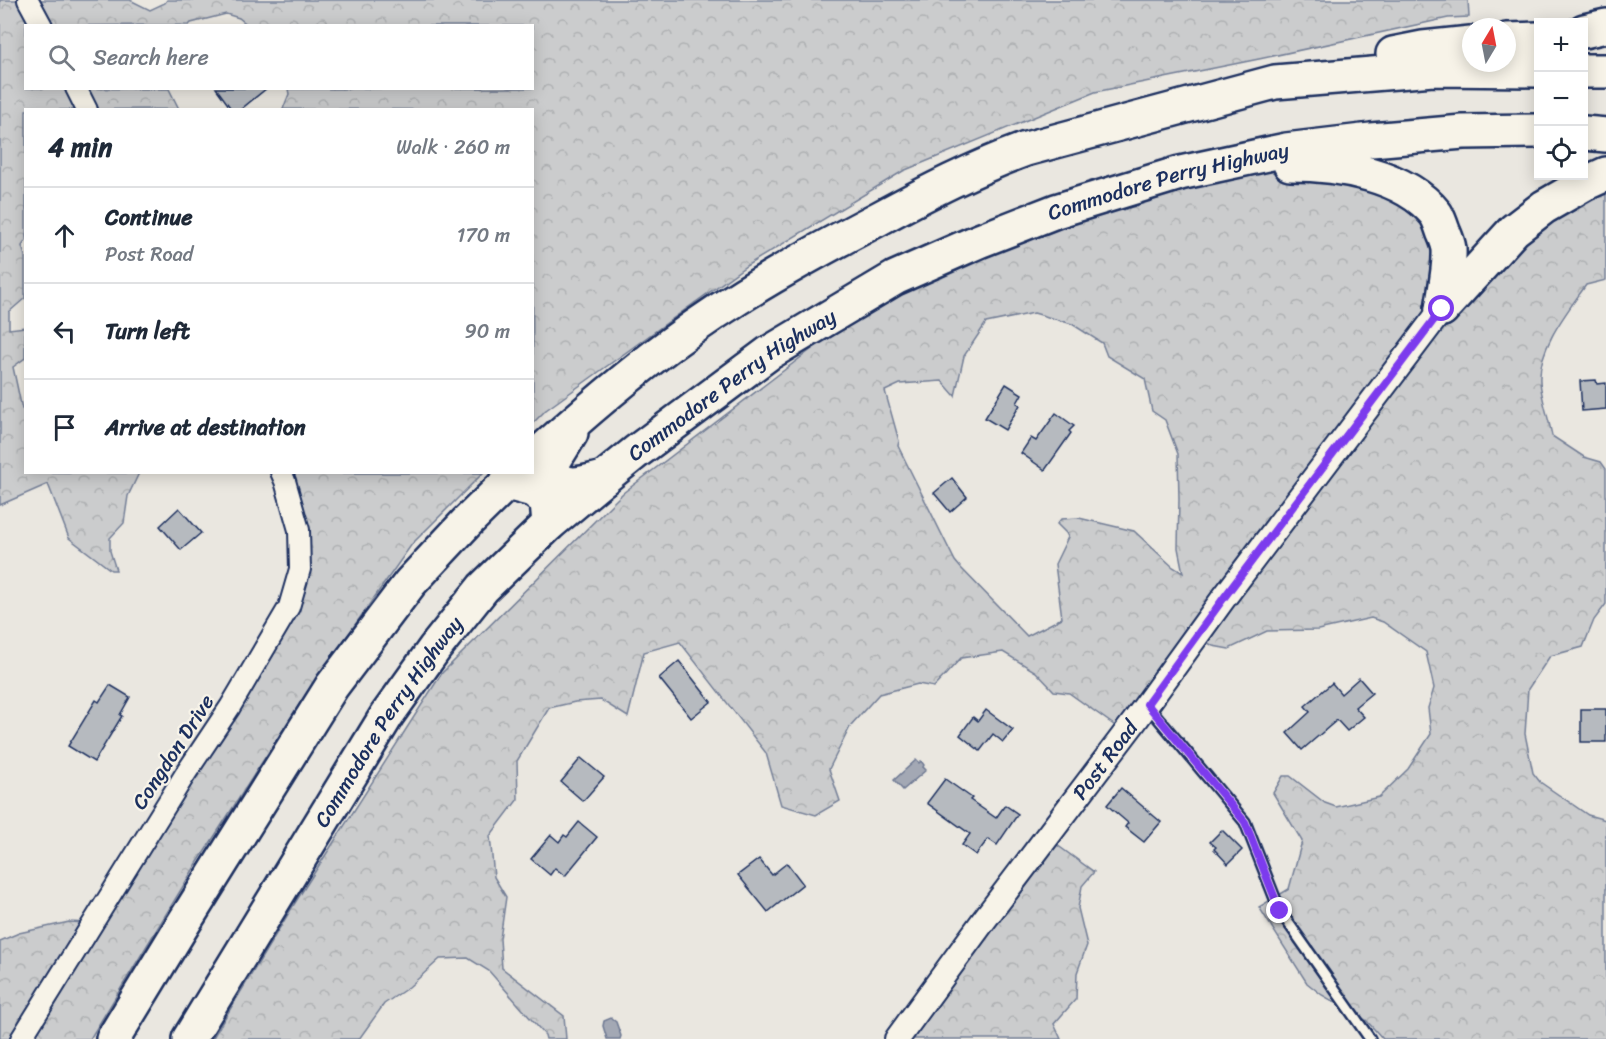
<!DOCTYPE html>
<html lang="en">
<head>
<meta charset="utf-8">
<style>
	body { margin:0; font-family:Sriracha,sans-serif; background:#f6f6f7; color:#1f2937 }
	.controls { position:absolute; right:18px; top:18px; display:grid; overflow:hidden; border-radius:0px; box-shadow:0 3px 15px #0003 }
	.controls button { width:54px; height:54px; display:grid; place-items:center; padding:0; border:0; border-bottom:2px solid #e0e1e3; background:#fff; color:#1f2937; font:30px sans-serif }
	.compass { position:absolute; left:1462px; top:18px; width:54px; height:54px; border-radius:50%; background:#fff; box-shadow:0 3px 15px #0003; rotate:10deg }
	.stop { position:absolute; width:18px; height:18px; margin:-14px; border:4px solid #7c3aed; border-radius:50%; background:#fff }
	.stop.end { background:#7c3aed; border-color:#fff; box-shadow:0 2px 6px #0008 }
	.list { margin:0; padding:0; list-style:none }
	h2 { display:flex; justify-content:space-between; align-items:center; height:78px; margin:0; padding:0 24px; font-size:26px }
	h2 small { font-size:20px; font-weight:400; color:#747a83 }
	.list li { display:grid; grid-template-columns:39px 1fr auto; gap:18px; align-items:center; box-sizing:border-box; height:96px; padding:0 24px; border-top:2px solid #e0e1e3 }
	.list b { display:block; font-size:22px; white-space:nowrap }
	.list p { margin:0; font-size:20px; white-space:nowrap; color:#747a83 }
	.list em { font-size:20px; font-style:normal; color:#747a83 }
	.icon { flex:none; width:33px; height:33px; fill:none; stroke:currentColor; stroke-width:2; stroke-linecap:round; stroke-linejoin:round }
	.map { position:relative; flex:none; width:1606px; height:1039px; overflow:hidden }
	.search { position:absolute; background:#fff; box-shadow:0 3px 15px #0003; left:24px; top:24px; width:510px; height:66px; display:flex; align-items:center; gap:15px; box-sizing:border-box; padding:0 21px; border-radius:0px; color:#747a83; font-size:22px }
	.panel { position:absolute; background:#fff; box-shadow:0 3px 15px #0003; left:24px; top:108px; width:510px; height:366px; border-radius:0px }
	.map>svg:first-child { display:block }
	.forest { fill:url(#forest-crowns); stroke:#737e96; stroke-width:1.5; fill-rule:evenodd }
	.water { fill:#a3a8b4; stroke:#6d7892; stroke-width:1.5 }
	.building { fill:#b6babf; stroke:#1b2f5e; stroke-width:1.5 }
	.lines { fill:none; stroke-linecap:round; stroke-linejoin:round }
	.service-casing { stroke:#1b2f5e; stroke-width:14 }
	.minor-casing { stroke:#1b2f5e; stroke-width:24 }
	.tertiary-casing { stroke:#1b2f5e; stroke-width:28 }
	.trunk-casing { stroke:#1b2f5e; stroke-width:38 }
	.service { stroke:#f7f3e8; stroke-width:9 }
	.minor { stroke:#f7f3e8; stroke-width:20 }
	.tertiary { stroke:#f7f3e8; stroke-width:24 }
	.trunk { stroke:#f7f3e8; stroke-width:33 }
	.route { stroke:#7c3aed; stroke-width:8 }
	.labels { text-anchor:middle; dominant-baseline:central; stroke-width:4.5; stroke-linejoin:round; paint-order:stroke }
	.street-label { font-size:21px; fill:#1b2f5e; stroke:#f7f3e8 }
</style>
</head>
<body>
<div class="map">
<svg width="1606" height="1039" viewBox="0 0 1606 1039">
	<defs>
		<pattern id="forest-crowns" width="20" height="18" patternUnits="userSpaceOnUse" patternTransform="scale(1.5)"><rect width="20" height="18" fill="#cbcccd"/><path d="M2 6a3 3 0 1 1 6 0M12 15a3 3 0 1 1 6 0" fill="none" stroke="#aeb0b2"/></pattern>
	</defs>
	<rect width="100%" height="100%" fill="#eae7e0"/>
	<filter id="ink" filterUnits="userSpaceOnUse"><feTurbulence type="fractalNoise" baseFrequency=".0167" numOctaves="2"/><feDisplacementMap in="SourceGraphic" scale="12" xChannelSelector="R" yChannelSelector="G"/><feConvolveMatrix kernelMatrix="1 2 1 2 8 2 1 2 1" color-interpolation-filters="sRGB"/></filter>
	<g filter="url(#ink)">
		<g class="forest">
			<polygon points="0,0 130,0 150,10 165,3 167,0 1468,0 1469,17 1448,18 1259,59 1095,92 903,171 746,266 546,410 533,423 532,110 283,109 289,94 288,89 532,88 532,26 249,26 239,18 226,14 191,23 189,25 26,26 26,88 169,89 179,109 26,110 26,240 22,246 25,256 25,298 9,312 9,329 25,327 25,358 13,367 22,409 25,411 26,472 139,473 128,496 124,523 110,538 110,551 116,570 111,570 69,538 48,484 0,505"/>
			<path d="M 1299,163 L 1431,205 L 1445,294 L 1606,170 L 1606,280 L 1586,285 C 1568,311 1538,347 1540,381 C 1541,397 1549,419 1552,436 L 1584,457 L 1601,462 L 1606,469 L 1606,604 L 1594,620 L 1583,647 L 1550,656 L 1528,689 L 1525,734 L 1533,773 L 1540,782 L 1588,815 L 1606,820 L 1606,1039 L 1383,1039 L 1366,1020 L 1322,995 L 1307,983 L 1259,907 L 1289,889 L 1302,841 L 1273,793 L 1283,776 L 1290,776 L 1325,803 L 1336,807 L 1379,797 L 1408,769 L 1431,734 L 1428,708 L 1434,688 L 1426,652 L 1383,622 L 1371,618 L 1318,630 L 1267,631 L 1229,649 L 1213,646 L 1197,636 L 1121,730 L 1069,693 L 1054,691 L 1036,672 L 1003,652 L 961,658 L 934,687 L 918,684 L 879,694 L 851,725 L 829,769 L 840,801 L 816,815 L 781,805 L 766,753 L 680,642 L 644,652 L 628,717 L 601,700 L 575,702 L 549,708 L 517,761 L 518,799 L 490,836 L 494,877 L 506,897 L 500,939 L 502,968 L 564,1016 L 566,1039 L 546,1039 L 545,1035 L 489,971 L 468,958 L 440,959 L 409,987 L 384,1004 L 359,1039 L 212,1039 L 293,906 L 442,673 L 623,493 L 871,304 L 987,250 L 1175,189 ZM 1034,313 L 1072,324 L 1102,343 L 1107,356 L 1145,379 L 1152,411 L 1165,420 L 1178,454 L 1179,499 L 1178,548 L 1183,573 L 1173,567 L 1134,531 L 1079,518 L 1061,519 L 1057,524 L 1066,533 L 1068,537 L 1055,564 L 1062,618 L 1027,636 L 960,567 L 955,561 L 898,446 L 899,441 L 885,391 L 900,384 L 942,381 L 955,396 L 964,356 L 986,323 Z"/>
			<polygon points="284,473 483,473 412,544 304,697 196,865 90,1039 0,1039 0,941 19,933 69,922 89,923 181,780 300,568"/>
			<polygon points="1046,837 1094,872 1082,886 1078,908 1087,945 1077,973 1076,999 1054,1024 1061,1039 895,1039"/>
		</g>
		<g class="water">
			<polygon points="916,760 919,763 921,761 924,765 923,767 926,770 903,790 894,780"/>
			<polygon points="611,1018 616,1022 621,1036 620,1039 607,1039 603,1026 604,1021"/>
		</g>
		<g class="building">
			<polygon points="216,88 267,88 240,110 232,110"/>
			<polygon points="1596,380 1597,384 1606,383 1606,409 1582,411 1580,381"/>
			<polygon points="1006,384 1022,394 1017,403 1020,405 1005,430 985,418"/>
			<polygon points="1056,413 1074,426 1069,431 1071,433 1045,470 1021,453 1031,438 1036,441"/>
			<polygon points="952,478 967,497 950,512 934,493"/>
			<polygon points="179,508 201,533 181,550 160,526"/>
			<polygon points="679,661 711,702 691,718 659,678"/>
			<polygon points="1359,678 1372,693 1355,707 1364,717 1347,731 1337,720 1302,750 1287,733 1310,712 1305,706 1332,683 1341,694"/>
			<polygon points="110,685 130,697 120,715 122,716 94,762 68,746 96,700 99,702"/>
			<rect x="1581" y="709" width="25" height="33"/>
			<polygon points="986,710 1013,730 1003,742 993,734 980,751 960,735 973,717 978,721"/>
			<polygon points="581,758 604,777 583,801 561,782"/>
			<polygon points="945,779 972,798 970,800 996,818 1005,805 1018,814 997,845 988,839 976,855 962,845 970,834 927,803"/>
			<polygon points="1121,788 1161,822 1144,842 1125,827 1128,823 1107,805"/>
			<polygon points="579,822 597,837 565,876 555,868 550,875 531,859 551,835 559,842 564,835 567,837"/>
			<polygon points="1222,830 1242,850 1228,864 1214,849 1216,847 1210,842"/>
			<polygon points="759,859 772,875 787,863 803,884 768,912 738,875"/>
		</g>
		<g class="lines">
			<defs>
				<polyline id="service" points="1148,706 1245,822 1280,911 1370,1039"/>
				<g id="minor">
					<polyline points="28,0 42,26"/>
					<polyline points="76,88 87,110"/>
					<polyline points="21,1039 186,773 230,707 289,607 300,569 299,530 285,481 281,472"/>
				</g>
				<g id="tertiary">
					<path id="s1" d="M 897,1039 L 984,920 L 1134,722 L 1223,599 L 1442,309"/>
				</g>
				<g id="trunk">
					<polyline points="1584,31 1606,26"/>
					<polyline points="1507,40 1538,39"/>
					<polyline points="1393,54 1423,48 1471,43"/>
					<polyline points="1584,71 1606,71"/>
					<polyline points="1584,133 1606,135"/>
					<path d="M 1290,164 C 1338,164 1404,174 1436,214 C 1439,219 1441,225 1443,231 C 1445,236 1448,242 1449,249 C 1450,268 1445,289 1442,309"/>
					<polyline points="1442,309 1514,230 1544,207 1584,184 1606,174"/>
					<path d="M 571,433 L 555,459 L 552,471 C 564,492 585,482 604,478"/>
					<path d="M 532,460 C 577,419 623,379 672,343 C 736,295 807,256 878,219 C 926,193 974,168 1026,149 L 1275,82 L 1433,69 L 1538,70"/>
					<polyline points="507,483 533,490 547,501 549,524"/>
					<polyline points="113,1039 180,929 332,686 410,583 467,522 518,472"/>
					<path id="s2" d="M 189,1039 L 387,715 L 435,648 L 483,588 L 549,524 L 604,478 L 636,452 L 769,353 L 895,278 L 979,241 L 1056,211 L 1180,173 L 1286,150 L 1371,140 L 1463,132 L 1538,131"/>
				</g>
			</defs>
			<use href="#service" class="service-casing"/>
			<use href="#minor" class="minor-casing"/>
			<use href="#tertiary" class="tertiary-casing"/>
			<use href="#trunk" class="trunk-casing"/>
			<use href="#service" class="service"/>
			<use href="#minor" class="minor"/>
			<use href="#tertiary" class="tertiary"/>
			<use href="#trunk" class="trunk"/>
		</g>
	</g>
	<g class="lines" filter="url(#ink)">
		<polyline class="route" points="1280,911 1245,822 1147,704 1223,599 1442,309"/>
	</g>
	<g class="labels">
		<g class="street-label">
			<text stroke="none"><textPath href="#s2" startOffset="1347">Commodore Perry Highway</textPath></text>
			<text stroke="none"><textPath href="#s2" startOffset="861">Commodore Perry Highway</textPath></text>
			<text stroke="none"><textPath href="#s2" startOffset="375">Commodore Perry Highway</textPath></text>
			<text transform="translate(173 752) rotate(-57)">Congdon Drive</text>
			<text stroke="none"><textPath href="#s1" startOffset="348">Post Road</textPath></text>
		</g>
	</g>
</svg>
<div class="controls">
<button>+</button>
<button>−</button>
<button><svg class="icon" aria-label="locate" viewBox="0 0 24 24"><circle cx="12" cy="12" r="6"/><path d="M12 2v4M12 18v4M2 12h4M18 12h4"/></svg></button>
</div>
<svg class="compass" viewBox="-18 -18 36 36"><path d="M0-13l5 13h-10z" fill="#e53935"/><path d="M0 13l5-13h-10z" fill="#747a83"/></svg>
<div class="stop" style="left:1442px;top:309px"></div>
<div class="stop end" style="left:1280px;top:911px"></div>
<div class="search"><svg class="icon" aria-label="search" viewBox="0 0 24 24"><circle cx="10" cy="10" r="6"/><path d="M15 15l6 6"/></svg>Search here</div>
<section class="panel">
<h2>4 min<small>Walk · 260 m</small></h2>
<ul class="list">
<li><svg class="icon" aria-label="ahead" viewBox="0 0 24 24"><path d="M12 20V5M6 11l6-6 6 6"/></svg><div><b>Continue</b><p>Post Road</p></div><em>170 m</em></li>
<li><svg class="icon" aria-label="left" viewBox="0 0 24 24"><path d="M17 20v-9H6M10 6l-5 5 5 5"/></svg><div><b>Turn left</b></div><em>90 m</em></li>
<li><svg class="icon" aria-label="arrive" viewBox="0 0 24 24"><path d="M6 21V4h12l-3 4 3 4H6"/></svg><div><b>Arrive at destination</b></div></li>
</ul>
</section>
</div>
</body>
</html>
